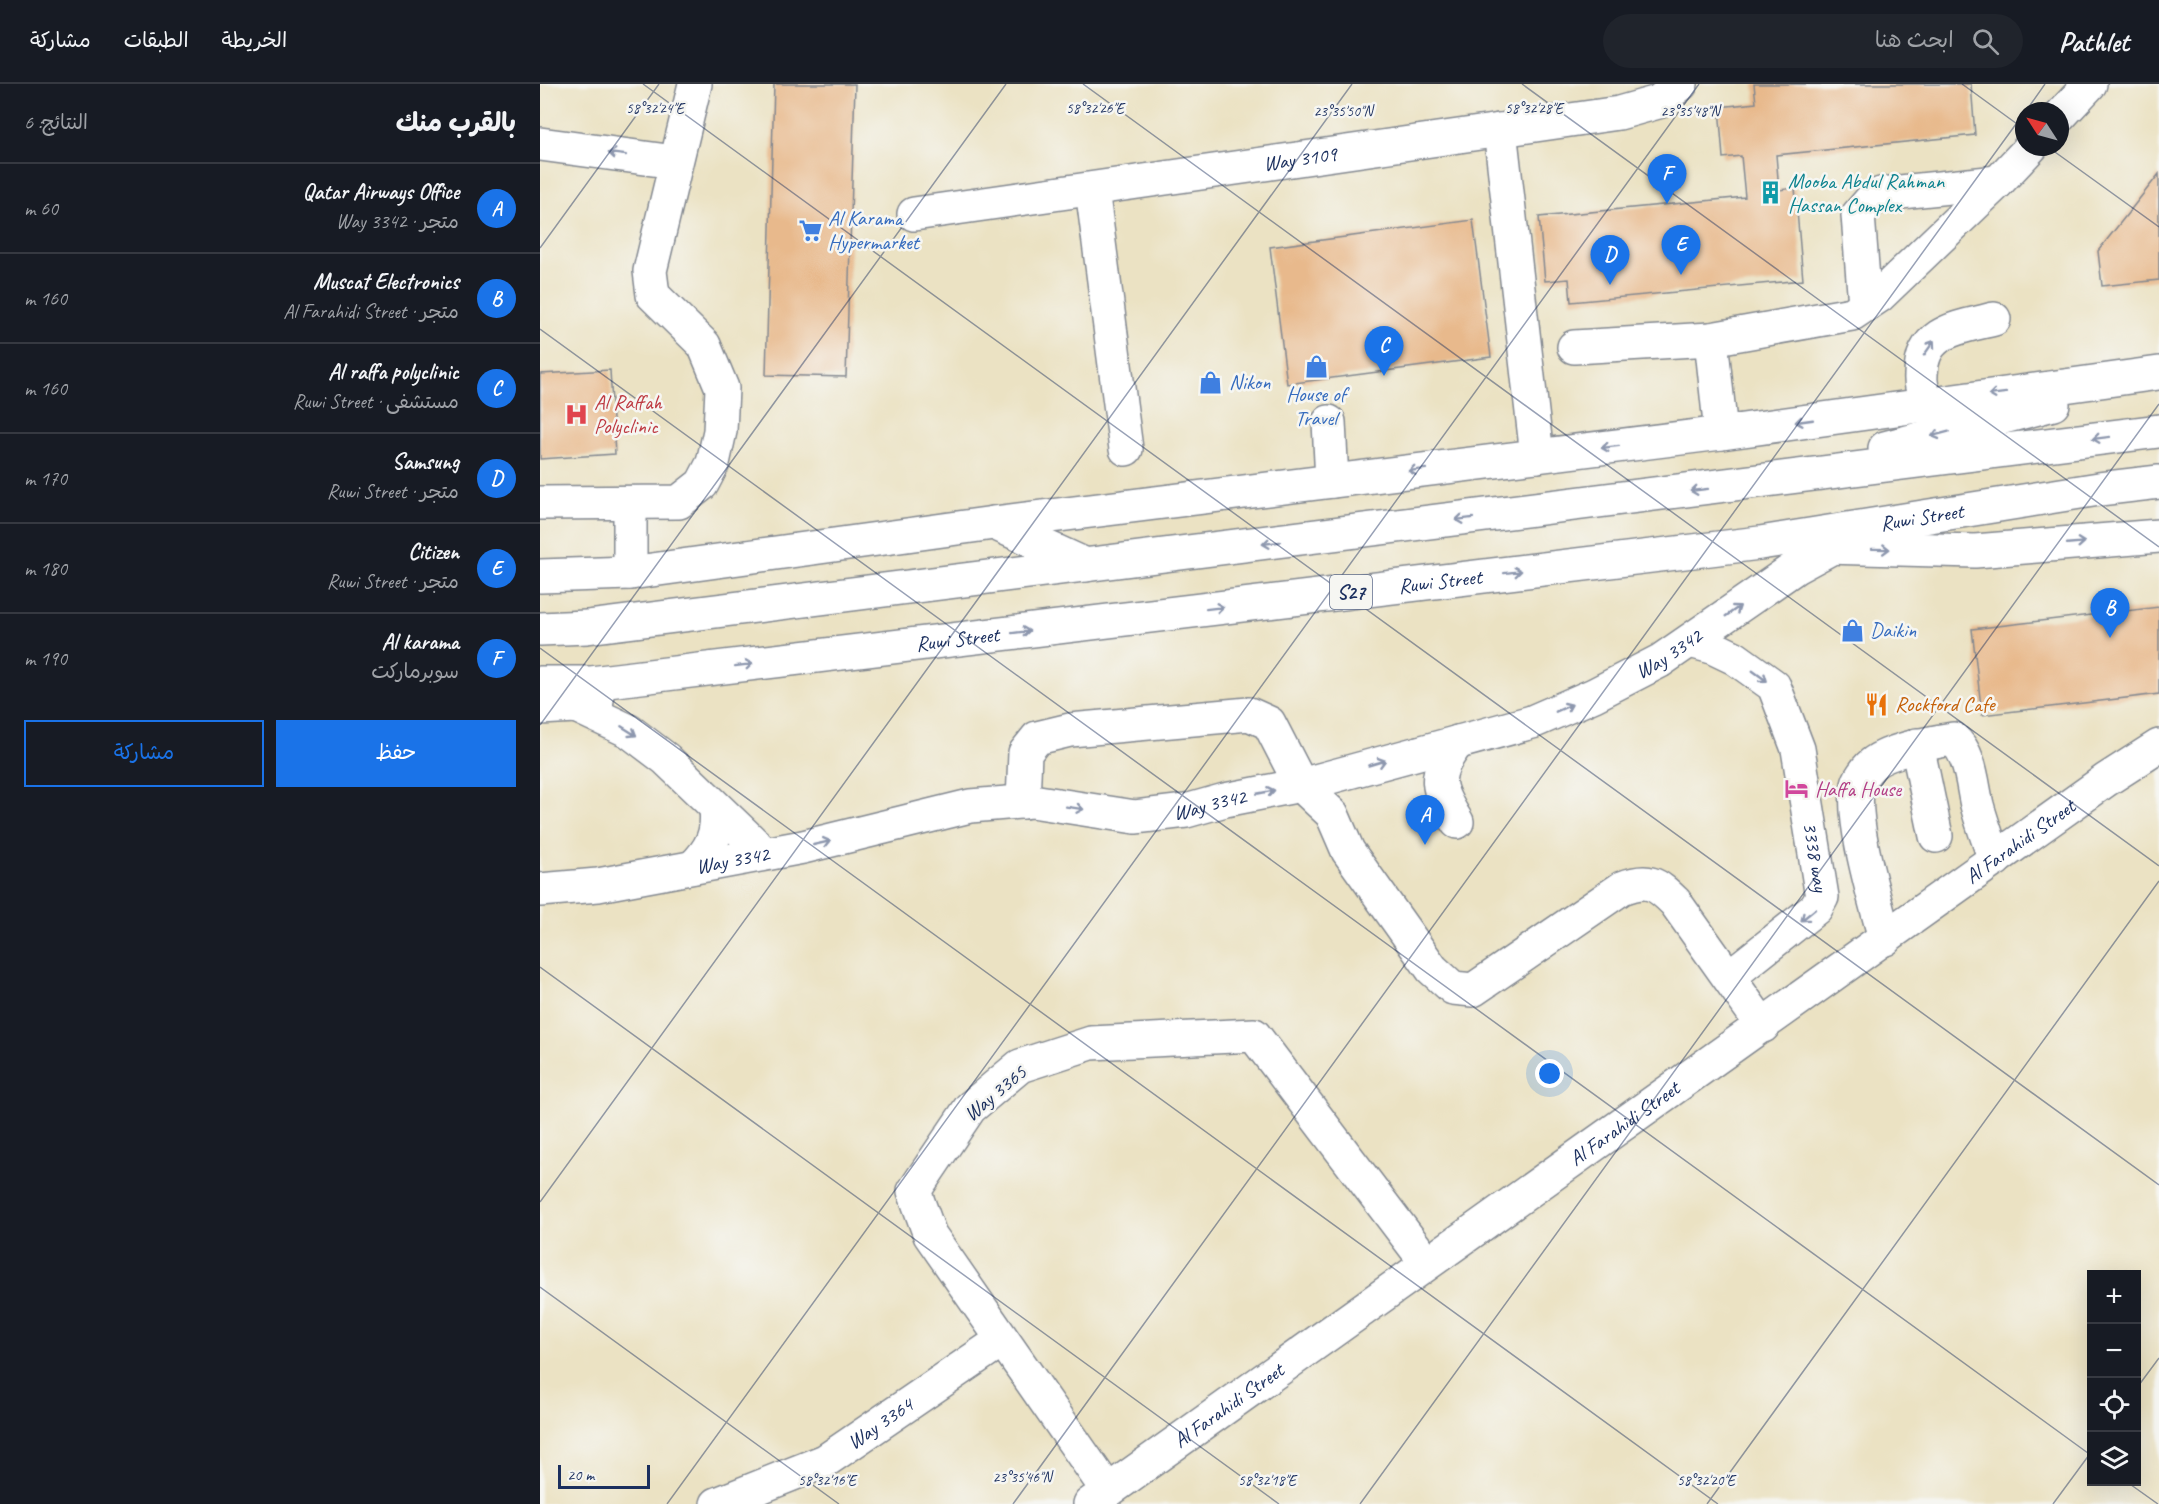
<!DOCTYPE html>
<html lang="ar">
<head>
<meta charset="utf-8">
<style>
	body { margin:0; font-family:Caveat,"Playpen Sans Arabic",sans-serif; background:#20242c; color:#f1f3f6; direction:rtl }
	.controls { position:absolute; right:18px; bottom:18px; display:grid; overflow:hidden; border-radius:0px; box-shadow:0 6px 24px #0002 }
	.controls button { width:54px; height:54px; display:grid; place-items:center; padding:0; border:0; border-bottom:2px solid #363941; background:#171b24; color:#f1f3f6; font:30px sans-serif }
	.compass { position:absolute; left:1475px; top:18px; width:54px; height:54px; border-radius:50%; background:#171b24; box-shadow:0 6px 24px #0002; rotate:306deg }
	.scale { position:absolute; left:18px; bottom:15px; width:92px; box-sizing:border-box; padding-left:6px; border:3px solid #1b2f5e; border-top:0; font-size:16px; line-height:21px; white-space:nowrap; color:#1b2f5e; -webkit-text-stroke:4px #f6f6f2; paint-order:stroke }
	.you { position:absolute; left:1010px; top:990px; width:21px; height:21px; margin:-15px; border:4px solid #fff; border-radius:50%; background:#1a73e8; box-shadow:0 0 0 9px #1a73e833 }
	.badge { display:grid; place-items:center; width:39px; height:39px; border-radius:50%; background:#1a73e8; color:#fff; font-size:20px; font-weight:700 }
	.pin { position:absolute; translate:-50% -50px; filter:drop-shadow(0 2px 3px #0008) }
	.pin::after { content:''; position:absolute; top:32px; width:21px; height:18px; background:inherit; clip-path:polygon(0 0,100% 0,50% 100%) }
	.list { margin:0; padding:0; list-style:none }
	h2 { display:flex; justify-content:space-between; align-items:center; height:78px; margin:0; padding:0 24px; font-size:26px }
	h2 small { font-size:20px; font-weight:400; color:#9ea1a6 }
	.list li { display:grid; grid-template-columns:39px 1fr auto; gap:18px; align-items:center; box-sizing:border-box; height:90px; padding:0 24px; border-top:2px solid #363941 }
	.list b { display:block; font-size:22px; white-space:nowrap }
	.list p { margin:0; font-size:20px; white-space:nowrap; color:#9ea1a6 }
	.list em { font-size:20px; font-style:normal; color:#9ea1a6 }
	.actions { display:flex; gap:12px; padding:18px 24px }
	.actions a { flex:1; padding:14px 0; border:2px solid #1a73e8; border-radius:0px; text-align:center; font-size:21px; color:#1a73e8 }
	.actions .main { background:#1a73e8; color:#fff }
	.icon { flex:none; width:33px; height:33px; fill:none; stroke:currentColor; stroke-width:2; stroke-linecap:round; stroke-linejoin:round }
	.map { position:relative; flex:none; width:1619px; height:1420px; overflow:hidden; direction:ltr }
	header { display:flex; align-items:center; gap:36px; box-sizing:border-box; height:84px; padding:0 30px; background:#171b24; border-bottom:2px solid #363941 }
	header strong { font-size:28px }
	nav { display:flex; gap:33px; margin-inline-start:auto; font-size:21px }
	.search { width:420px; height:54px; background:#20242c; display:flex; align-items:center; gap:15px; box-sizing:border-box; padding:0 21px; border-radius:33px; color:#9ea1a6; font-size:22px }
	main { display:flex }
	aside { flex:1; background:#171b24 }
	.map>svg:first-child { display:block }
	.building { fill:#e8b98c }
	.lines { fill:none; stroke-linecap:round; stroke-linejoin:round }
	.minor-casing { stroke:#838890; stroke-width:36 }
	.major-casing { stroke:#838890; stroke-width:36 }
	.minor { stroke:#fff; stroke-width:33 }
	.major { stroke:#fff; stroke-width:33 }
	.oneway { stroke:#8d97ae }
	.ticks { fill:none; stroke:#1b2f5e; stroke-width:1.5; stroke-opacity:0.45 }
	.labels { text-anchor:middle; dominant-baseline:central; stroke-width:5; stroke-linejoin:round; paint-order:stroke }
	.shield { fill:#f6f6f2; stroke:#5d6b8a; stroke-width:1.5 }
	.shield-label { font-size:20px; font-weight:bold; fill:#1b2f5e }
	.street-label { font-size:21px; fill:#1b2f5e; stroke:#f6f6f2 }
	.culture-label { font-size:21px; fill:#0d838f; stroke:#f6f6f2; text-anchor:start }
	.shop-label { font-size:21px; fill:#366cbe; stroke:#f6f6f2; text-anchor:start }
	.health-label { font-size:21px; fill:#be3a42; stroke:#f6f6f2; text-anchor:start }
	.food-label { font-size:21px; fill:#c56008; stroke:#f6f6f2; text-anchor:start }
	.hotel-label { font-size:21px; fill:#b23c85; stroke:#f6f6f2; text-anchor:start }
	.ticks-label { font-size:15px; text-anchor:middle; fill:#1b2f5e; stroke:#f6f6f2; stroke-width:5; stroke-linejoin:round; paint-order:stroke }
</style>
</head>
<body>
<header>
<strong>Pathlet</strong>
<div class="search"><svg class="icon" aria-label="search" viewBox="0 0 24 24"><circle cx="10" cy="10" r="6"/><path d="M15 15l6 6"/></svg>ابحث هنا</div>
<nav><a>الخريطة</a><a>الطبقات</a><a>مشاركة</a></nav>
</header>
<main>
<div class="map">
<svg width="1619" height="1420" viewBox="0 0 1619 1420">
	<rect width="100%" height="100%" fill="#f6f6f2"/>
	<filter id="ink" filterUnits="userSpaceOnUse"><feTurbulence type="fractalNoise" baseFrequency=".0167" numOctaves="2"/><feDisplacementMap in="SourceGraphic" scale="12" xChannelSelector="R" yChannelSelector="G"/><feConvolveMatrix kernelMatrix="1 2 1 2 8 2 1 2 1" color-interpolation-filters="sRGB"/></filter>
	<filter id="wash" filterUnits="userSpaceOnUse"><feTurbulence type="fractalNoise" baseFrequency=".008" numOctaves="4" result="noise"/><feDisplacementMap in="SourceGraphic" scale="24" xChannelSelector="R" yChannelSelector="G"/><feGaussianBlur stdDeviation="1.35" result="paint"/><feColorMatrix in="noise" values="0 0 0 0 0 0 0 0 0 0 0 0 0 0 0 0 0 1.4 0 .05"/><feComposite in="paint" operator="in"/></filter>
	<g filter="url(#wash)">
		<rect width="100%" height="100%" fill="#ebe2c3"/>
		<g id="blocks">
			<g class="building">
				<polygon points="234,0 315,0 306,293 226,291"/>
				<polygon points="1214,0 1431,0 1435,51 1236,71 1239,106 1255,104 1263,196 1031,218 1029,195 1005,197 999,133 1205,113 1201,72 1183,74 1179,23 1216,19"/>
				<polygon points="1619,90 1619,196 1562,202 1558,167"/>
				<polygon points="933,136 951,273 747,300 730,163"/>
				<polygon points="70,286 75,370 0,375 0,290"/>
				<polygon points="1619,523 1619,610 1442,631 1432,545"/>
			</g>
		</g>
	</g>
	<g filter="url(#ink)">
		<use href="#blocks" fill-opacity="0" stroke="#838890" stroke-width="1.5"/>
		<g class="lines">
			<defs>
				<g id="minor">
					<polyline points="1520,32 1550,0"/>
					<polyline points="960,46 997,372"/>
					<polyline points="0,60 135,78"/>
					<polyline points="552,105 586,365"/>
					<path id="s1" d="M 374,130 L 1079,29 L 1118,18 L 1141,0"/>
					<polyline points="1325,221 1318,131 1330,117 1341,110 1458,98"/>
					<polyline points="1171,255 1181,349"/>
					<polyline points="1034,263 1171,255 1312,230 1339,212 1458,98 1491,63"/>
					<path d="M 1385,319 C 1384,310 1380,300 1381,291 C 1381,246 1419,244 1454,235"/>
					<polyline points="789,338 792,397"/>
					<polyline points="0,419 139,418 162,400 173,379 180,347 182,304 164,261 113,211 110,187 155,0"/>
					<polyline points="90,489 90,420"/>
					<path id="s2" d="M 1150,557 L 1172,563 L 1195,574 L 1234,602 L 1258,665 L 1282,813 L 1276,824 L 1189,893"/>
					<polyline points="1377,661 1396,752"/>
					<path d="M 483,718 L 485,669 L 497,654 L 530,646 L 709,630 L 729,639 L 761,701 L 792,730 L 808,767 L 892,885 L 913,904 L 933,906 L 1082,804 C 1108,794 1116,799 1135,818 L 1223,942"/>
					<path d="M 917,738 C 896,704 891,692 918,658"/>
					<path id="s3" d="M 0,806 L 58,801 L 263,763 L 430,722 L 492,717 L 595,733 L 646,727 L 685,716 L 761,701 L 992,638 L 1054,611 L 1120,577 L 1256,483 L 1291,464"/>
					<path d="M 1345,855 C 1336,819 1310,735 1318,701 C 1319,695 1326,686 1330,682 C 1344,667 1393,658 1413,655 C 1431,670 1432,699 1437,721 C 1442,740 1449,758 1455,776"/>
					<polyline points="568,1407 390,1151 374,1107 430,1024 480,982 551,959 714,951 887,1179"/>
					<path id="s4" d="M 177,1420 L 285,1377 L 462,1256"/>
					<path id="s5" d="M 550,1420 L 1566,696 L 1619,662"/>
				</g>
				<g id="major">
					<polyline points="1345,364 1513,320"/>
					<polyline points="454,439 546,481"/>
					<polyline points="1285,463 1435,467 1619,452"/>
					<polyline points="0,492 90,489 454,439 1181,349 1619,289"/>
					<polyline points="0,545 47,543 1619,347"/>
					<path id="s6" d="M 0,599 L 51,599 L 1220,459 L 1559,405 L 1619,398"/>
					<polyline points="36,622 89,647 126,675 224,769"/>
					<polyline points="0,624 36,622 57,616"/>
					<path d="M 153,783 C 171,766 179,749 176,725"/>
				</g>
			</defs>
			<use href="#minor" class="minor-casing"/>
			<use href="#major" class="major-casing"/>
			<use href="#minor" class="minor"/>
			<use href="#major" class="major"/>
		</g>
		<defs><path id="oneway-shaft" d="M-6 0H5M1.5-3L5.5 0L1.5 3" fill="none" stroke-width="1.6" stroke-linecap="round" stroke-linejoin="round" transform="scale(1.5)"/></defs>
		<g class="oneway">
			<use href="#oneway-shaft" transform="translate(77 70) rotate(-173)"/>
			<use href="#oneway-shaft" transform="translate(1389 264) rotate(-55)"/>
			<use href="#oneway-shaft" transform="translate(1457 310) rotate(173)"/>
			<use href="#oneway-shaft" transform="translate(1264 337) rotate(172)"/>
			<use href="#oneway-shaft" transform="translate(1400 350) rotate(165)"/>
			<use href="#oneway-shaft" transform="translate(1561 354) rotate(173)"/>
			<use href="#oneway-shaft" transform="translate(1070 363) rotate(173)"/>
			<use href="#oneway-shaft" transform="translate(877 386) rotate(173)"/>
			<use href="#oneway-shaft" transform="translate(1159 406) rotate(173)"/>
			<use href="#oneway-shaft" transform="translate(924 435) rotate(173)"/>
			<use href="#oneway-shaft" transform="translate(731 459) rotate(173)"/>
			<use href="#oneway-shaft" transform="translate(1536 459) rotate(-5)"/>
			<use href="#oneway-shaft" transform="translate(1341 465) rotate(1)"/>
			<use href="#oneway-shaft" transform="translate(973 488) rotate(-7)"/>
			<use href="#oneway-shaft" transform="translate(675 524) rotate(-7)"/>
			<use href="#oneway-shaft" transform="translate(1193 527) rotate(-35)"/>
			<use href="#oneway-shaft" transform="translate(481 548) rotate(-7)"/>
			<use href="#oneway-shaft" transform="translate(204 581) rotate(-7)"/>
			<use href="#oneway-shaft" transform="translate(1220 592) rotate(36)"/>
			<use href="#oneway-shaft" transform="translate(1024 624) rotate(-24)"/>
			<use href="#oneway-shaft" transform="translate(89 647) rotate(32)"/>
			<use href="#oneway-shaft" transform="translate(837 679) rotate(-16)"/>
			<use href="#oneway-shaft" transform="translate(726 708) rotate(-11)"/>
			<use href="#oneway-shaft" transform="translate(535 724) rotate(9)"/>
			<use href="#oneway-shaft" transform="translate(282 759) rotate(-13)"/>
			<use href="#oneway-shaft" transform="translate(1268 831) rotate(141)"/>
		</g>
	</g>
	<path class="ticks" d="M 103,0 L 1619,1101M 543,0 L 1619,782M 982,0 L 1619,463M 1422,0 L 1484,45M 1486,27 L 1505,0M 1508,63 L 1619,143M 0,164 L 119,0M 0,245 L 1552,1372M 0,564 L 1178,1420M 0,641 L 466,0M 0,883 L 739,1420M 0,1118 L 812,0M 0,1203 L 299,1420M 1596,1305 L 1619,1274M 1587,1398 L 1618,1420M 127,1420 L 1159,0M 473,1420 L 1484,29M 820,1420 L 1619,320M 1167,1420 L 1619,797M 1513,1420 L 1552,1367"/>
	<defs>
		<symbol id="building-bare" viewBox="-9 -9 18 18"><path d="M-4-6H4V6H1V3H-1V6H-4ZM-2.5-4.3h1.7v1.8h-1.7ZM.8-4.3h1.7v1.8H.8ZM-2.5-1h1.7V.8h-1.7ZM.8-1h1.7V.8H.8Z" fill="#0f9aa8" stroke="#f6f6f2" stroke-width="2.5" paint-order="stroke"/></symbol>
		<symbol id="supermarket-bare" viewBox="-9 -9 18 18"><path d="M-6-5.5h2.5l.6 2H6L4.5 2H-2.5L-4.4-4H-6ZM-1.5 3.2a1.3 1.3 0 1 0 .1 0ZM3 3.2a1.3 1.3 0 1 0 .1 0Z" fill="#3f7fe0" stroke="#f6f6f2" stroke-width="2.5" paint-order="stroke"/></symbol>
		<symbol id="shop-bare" viewBox="-9 -9 18 18"><path d="M-5-2.5h2.3a2.7 3.5 0 0 1 5.4 0H5L5.5 6h-11ZM-1.5-2.5h3a1.5 2.3 0 0 0-3 0Z" fill="#3f7fe0" stroke="#f6f6f2" stroke-width="2.5" paint-order="stroke"/></symbol>
		<symbol id="hospital-bare" viewBox="-9 -9 18 18"><path d="M-5-5h3v3.5h4V-5h3V5h-3V1.5h-4V5h-3Z" fill="#e0444e" stroke="#f6f6f2" stroke-width="2.5" paint-order="stroke"/></symbol>
		<symbol id="restaurant-bare" viewBox="-9 -9 18 18"><path d="M-5-6h1v4h1v-4h1v4h1v-4h1v5L-1.5 .5V6h-2V.5L-5-1ZM5-6V6H3V1.5H1.5Q1.5-4 5-6Z" fill="#e8710a" stroke="#f6f6f2" stroke-width="2.5" paint-order="stroke"/></symbol>
		<symbol id="hotel-bare" viewBox="-9 -9 18 18"><path d="M-6-4.5h1.5V1H6V5H4.5V3h-9V5H-6ZM-4 0a1.8 1.8 0 1 1 3.6 0ZM.5 0V-2.5h3Q6-2.5 6 0Z" fill="#d1479c" stroke="#f6f6f2" stroke-width="2.5" paint-order="stroke"/></symbol>
	</defs>
	<g fill-rule="evenodd">
		<use href="#building-bare" x="1214" y="92" width="33" height="33"/>
		<use href="#supermarket-bare" x="254" y="130" width="33" height="33"/>
		<use href="#shop-bare" x="760" y="266" width="33" height="33"/>
		<use href="#shop-bare" x="654" y="282" width="33" height="33"/>
		<use href="#hospital-bare" x="20" y="314" width="33" height="33"/>
		<use href="#shop-bare" x="1296" y="530" width="33" height="33"/>
		<use href="#restaurant-bare" x="1320" y="604" width="33" height="33"/>
		<use href="#hotel-bare" x="1240" y="688" width="33" height="33"/>
	</g>
	<g class="labels">
		<rect class="shield" x="790" y="491" width="42" height="34" rx="4.5"/>
		<g class="shield-label">
			<text x="811" y="508">S27</text>
		</g>
		<g class="street-label">
			<text stroke="none"><textPath href="#s1" startOffset="390">Way 3109</textPath></text>
			<text stroke="none"><textPath href="#s6" startOffset="1392">Ruwi Street</textPath></text>
			<text stroke="none"><textPath href="#s6" startOffset="906">Ruwi Street</textPath></text>
			<text stroke="none"><textPath href="#s6" startOffset="420">Ruwi Street</textPath></text>
			<text stroke="none"><textPath href="#s3" startOffset="1167">Way 3342</textPath></text>
			<text stroke="none"><textPath href="#s3" startOffset="681">Way 3342</textPath></text>
			<text stroke="none"><textPath href="#s5" startOffset="1142">Al Farahidi Street</textPath></text>
			<text stroke="none"><textPath href="#s2" startOffset="273">3338 way</textPath></text>
			<text stroke="none"><textPath href="#s3" startOffset="195">Way 3342</textPath></text>
			<text transform="translate(455 1009) rotate(-40)">Way 3365</text>
			<text stroke="none"><textPath href="#s5" startOffset="656">Al Farahidi Street</textPath></text>
			<text stroke="none"><textPath href="#s5" startOffset="170">Al Farahidi Street</textPath></text>
			<text stroke="none"><textPath href="#s4" startOffset="183">Way 3364</textPath></text>
		</g>
		<g class="culture-label">
			<text x="1248" y="97">Mooba Abdul Rahman<tspan x="1248" dy="24">Hassan Complex</tspan></text>
		</g>
		<g class="shop-label">
			<text x="288" y="134">Al Karama<tspan x="288" dy="24">Hypermarket</tspan></text>
			<text x="689" y="298">Nikon</text>
			<text x="776" y="310" text-anchor="middle">House of<tspan x="776" dy="24">Travel</tspan></text>
			<text x="1330" y="546">Daikin</text>
		</g>
		<g class="health-label">
			<text x="54" y="318">Al Raffah<tspan x="54" dy="24">Polyclinic</tspan></text>
		</g>
		<g class="food-label">
			<text x="1355" y="620">Rockford Cafe</text>
		</g>
		<g class="hotel-label">
			<text x="1275" y="705">Haffa House</text>
		</g>
	</g>
	<g class="ticks-label">
		<text x="994" y="29">58°32'28"E</text>
		<text x="115" y="29">58°32'24"E</text>
		<text x="555" y="29">58°32'26"E</text>
		<text x="803" y="32">23°35'50"N</text>
		<text x="1150" y="32">23°35'48"N</text>
		<text x="482" y="1398">23°35'46"N</text>
		<text x="287" y="1401">58°32'16"E</text>
		<text x="727" y="1401">58°32'18"E</text>
		<text x="1166" y="1401">58°32'20"E</text>
	</g>
</svg>
<div class="controls">
<button>+</button>
<button>−</button>
<button><svg class="icon" aria-label="locate" viewBox="0 0 24 24"><circle cx="12" cy="12" r="6"/><path d="M12 2v4M12 18v4M2 12h4M18 12h4"/></svg></button>
<button><svg class="icon" aria-label="layers" viewBox="0 0 24 24"><path d="M12 4l9 5-9 5-9-5zM3 14l9 5 9-5"/></svg></button>
</div>
<svg class="compass" viewBox="-18 -18 36 36"><path d="M0-13l5 13h-10z" fill="#e53935"/><path d="M0 13l5-13h-10z" fill="#9ea1a6"/></svg>
<div class="scale">20 m</div>
<div class="you"></div>
<div class="pin badge" style="left:885px;top:761px">A</div>
<div class="pin badge" style="left:1570px;top:554px">B</div>
<div class="pin badge" style="left:844px;top:292px">C</div>
<div class="pin badge" style="left:1070px;top:201px">D</div>
<div class="pin badge" style="left:1141px;top:191px">E</div>
<div class="pin badge" style="left:1127px;top:120px">F</div>
</div>
<aside>
<h2>بالقرب منك<small>النتائج: 6</small></h2>
<ul class="list">
<li><span class="badge">A</span><div><b>Qatar Airways Office</b><p>متجر · Way 3342</p></div><em>60 m</em></li>
<li><span class="badge">B</span><div><b>Muscat Electronics</b><p>متجر · Al Farahidi Street</p></div><em>160 m</em></li>
<li><span class="badge">C</span><div><b>Al raffa polyclinic</b><p>مستشفى · Ruwi Street</p></div><em>160 m</em></li>
<li><span class="badge">D</span><div><b>Samsung</b><p>متجر · Ruwi Street</p></div><em>170 m</em></li>
<li><span class="badge">E</span><div><b>Citizen</b><p>متجر · Ruwi Street</p></div><em>180 m</em></li>
<li><span class="badge">F</span><div><b>Al karama</b><p>سوبرماركت</p></div><em>190 m</em></li>
</ul>
<div class="actions"><a class="main">حفظ</a><a>مشاركة</a></div>
</aside>
</main>
</body>
</html>
